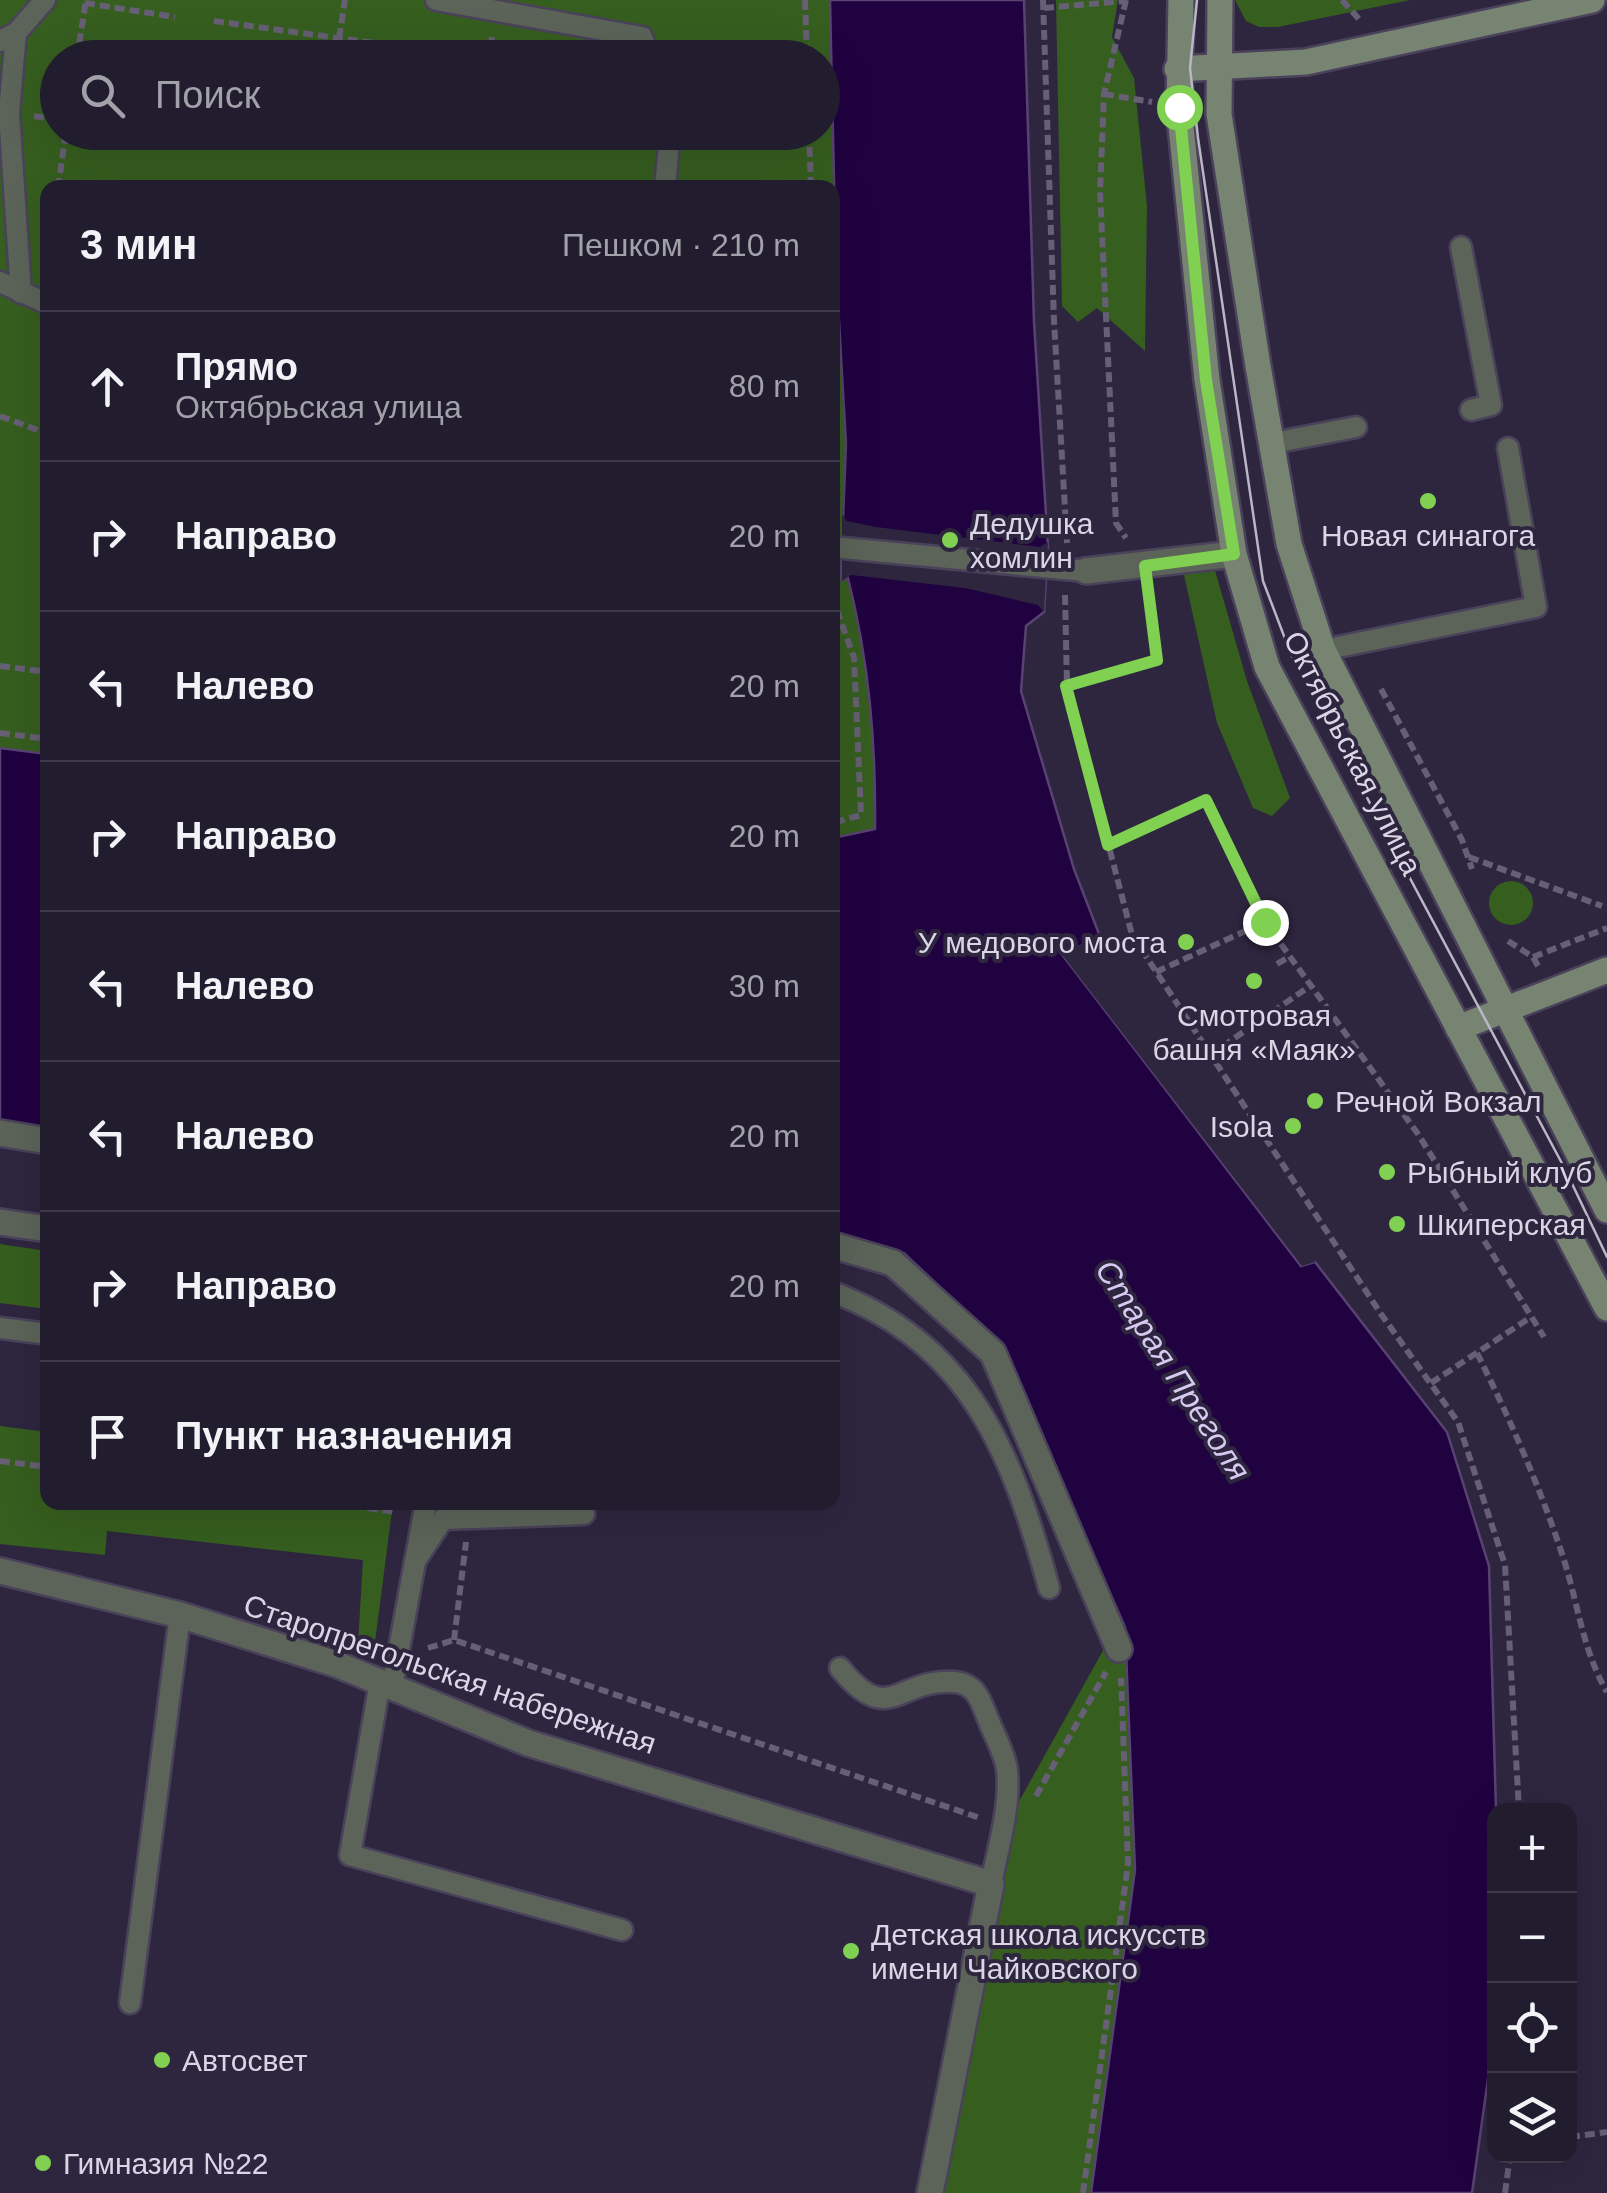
<!DOCTYPE html>
<html lang="ru">
<head>
<meta charset="utf-8">
<style>
	body { margin:0; font-family:Helvetica,sans-serif; background:#2e293b; color:#f1f3f6 }
	.controls { position:absolute; right:30px; bottom:30px; display:grid; overflow:hidden; border-radius:20px; box-shadow:0 10px 40px #0002 }
	.controls button { width:90px; height:90px; display:grid; place-items:center; padding:0; border:0; border-bottom:2px solid #3f3a4b; background:#221c2f; color:#f1f3f6; font:50px sans-serif }
	.stop { position:absolute; width:30px; height:30px; margin:-22px; border:8px solid #80d051; border-radius:50%; background:#fff }
	.stop.end { background:#80d051; border-color:#fff; box-shadow:0 2px 10px #0008 }
	.list { margin:0; padding:0; list-style:none }
	h2 { display:flex; justify-content:space-between; align-items:center; height:130px; margin:0; padding:0 40px; font-size:42px }
	h2 small { font-size:32px; font-weight:400; color:#a2a1aa }
	.list li { display:grid; grid-template-columns:65px 1fr auto; gap:30px; align-items:center; box-sizing:border-box; height:150px; padding:0 40px; border-top:2px solid #3f3a4b }
	.list b { display:block; font-size:38px; white-space:nowrap }
	.list p { margin:0; font-size:32px; white-space:nowrap; color:#a2a1aa }
	.list em { font-size:32px; font-style:normal; color:#a2a1aa }
	.icon { flex:none; width:55px; height:55px; fill:none; stroke:currentColor; stroke-width:2; stroke-linecap:round; stroke-linejoin:round }
	.map { position:relative; flex:none; width:1607px; height:2193px; overflow:hidden }
	.search { position:absolute; background:#221c2f; box-shadow:0 10px 40px #0002; left:40px; top:40px; width:800px; height:110px; display:flex; align-items:center; gap:25px; box-sizing:border-box; padding:0 35px; border-radius:55px; color:#a2a1aa; font-size:38px }
	.panel { position:absolute; background:#221c2f; box-shadow:0 10px 40px #0002; left:40px; top:180px; width:800px; height:1330px; border-radius:20px }
	.map>svg:first-child { display:block }
	.green { fill:#365e1f; fill-rule:evenodd }
	.water { fill:#200240; stroke:#584272; stroke-width:2.5 }
	.pier { fill:#2e263f }
	.lines { fill:none; stroke-linecap:round; stroke-linejoin:round }
	.lane-casing { stroke:#4a425a; stroke-width:25 }
	.street-casing { stroke:#4a425a; stroke-width:30 }
	.secondary-casing { stroke:#4a425a; stroke-width:30 }
	.path { stroke:#665f75; stroke-width:6; stroke-dasharray:10 5; stroke-linecap:butt }
	.lane { stroke:#5c6459; stroke-width:20 }
	.street { stroke:#5c6459; stroke-width:25 }
	.secondary { stroke:#788472; stroke-width:25 }
	.tram { stroke:#bab5c7; stroke-width:2.5 }
	.route { stroke:#80d051; stroke-width:12 }
	.poi-dot { fill:#80d051; stroke:#2e263f; stroke-width:4 }
	.labels { text-anchor:middle; dominant-baseline:central; stroke-width:8; stroke-linejoin:round; paint-order:stroke }
	.poi-label { font-size:30px; fill:#dad6e6; stroke:#2e263f; text-anchor:start }
	.street-label { font-size:30px; fill:#dad6e6; stroke:#2e263f }
	.water-label { font-size:32px; font-style:italic; fill:#d6caf1; stroke:#2e263f }
</style>
</head>
<body>
<div class="map">
<svg width="1607" height="2193" viewBox="0 0 1607 2193">
	<rect width="100%" height="100%" fill="#2e263f"/>
	<g class="green">
		<path d="M 0,0 L 830,0 L 836,268 L 846,445 L 841,572 L 848,577 C 869,662 876,742 875,829 L 833,838 L 832,188 L 48,188 L 47,754 L 0,748 ZM 58,58 L 822,58 L 822,132 L 58,132 Z"/>
		<polygon points="1056,0 1118,0 1112,37 1134,78 1147,206 1145,351 1097,308 1078,322 1062,306"/>
		<polygon points="1235,0 1410,0 1278,27 1259,27 1246,21"/>
		<polygon points="1214,567 1247,681 1290,798 1272,816 1253,808 1217,723 1184,575"/>
		<circle cx="1511" cy="903" r="22"/>
		<polygon points="0,1244 47,1251 47,1309 0,1303"/>
		<polygon points="0,1426 47,1432 48,1502 393,1503 374,1650 358,1644 363,1560 107,1531 105,1555 0,1544"/>
		<polygon points="1125,1627 1135,1870 1091,2193 930,2193 1012,1814 1105,1647"/>
	</g>
	<g class="water">
		<path d="M 830,0 L 1024,0 L 1034,322 L 1048,547 L 1044,612 L 1026,626 L 1021,691 L 1074,869 L 1101,939 L 1061,953 L 1301,1266 L 1315,1262 L 1447,1432 L 1489,1566 L 1496,1810 L 1494,2036 L 1472,2193 L 1091,2193 L 1135,1870 L 1125,1627 L 1001,1345 L 904,1253 L 833,1233 L 833,838 L 875,829 C 876,742 869,662 848,578 L 842,581 L 841,572 L 846,444 L 836,268 Z"/>
		<polygon points="0,748 47,754 47,1135 0,1127"/>
	</g>
	<g class="pier">
		<polygon points="842,514 847,521 876,527 1040,547 1048,542 1044,612 1038,605 965,588 851,575 842,581"/>
		<polygon points="1101,939 1103,944 1069,955 1303,1261 1312,1258 1315,1262 1302,1266 1060,952"/>
	</g>
	<g class="lines">
		<defs>
			<g id="lane">
				<polyline points="436,0 642,37 650,58"/>
				<polyline points="16,33 9,113 21,293"/>
				<polyline points="0,41 16,33 45,0"/>
				<polyline points="665,188 670,132"/>
				<polyline points="1461,247 1491,405 1471,410"/>
				<polyline points="0,282 48,304"/>
				<polyline points="1273,443 1356,427"/>
				<polyline points="832,547 1086,571"/>
				<polyline points="1323,650 1536,607 1508,448"/>
				<path d="M 832,1292 C 972,1344 1013,1457 1049,1588"/>
				<polyline points="0,1328 48,1334"/>
				<polyline points="417,1558 443,1519 584,1514"/>
				<path d="M 840,1668 C 889,1729 898,1677 955,1682 C 977,1684 981,1702 988,1719 C 994,1735 1005,1753 1007,1770 C 1011,1806 998,1848 991,1884"/>
				<polyline points="380,1682 350,1855 622,1930"/>
				<polyline points="392,1687 426,1502"/>
				<polyline points="130,2003 180,1615"/>
			</g>
			<g id="street">
				<polyline points="1086,571 1234,554"/>
				<polyline points="0,1133 48,1141"/>
				<polyline points="0,1222 48,1229"/>
				<polyline points="832,1245 893,1263 993,1353 1119,1649"/>
				<polyline points="0,1571 180,1615 336,1664 528,1743 991,1884 930,2193"/>
			</g>
			<g id="secondary">
				<polyline points="1181,0 1179,107 1207,380 1234,554 1267,667 1607,1308"/>
				<polyline points="1220,0 1219,114 1258,366 1289,544 1323,650 1607,1210"/>
				<polyline points="1177,69 1306,62 1592,0"/>
				<polyline points="1458,1028 1607,970"/>
			</g>
		</defs>
		<use href="#lane" class="lane-casing"/>
		<use href="#street" class="street-casing"/>
		<use href="#secondary" class="secondary-casing"/>
		<g class="path">
			<polyline points="805,0 807,58"/>
			<polyline points="1043,0 1054,321 1067,543"/>
			<polyline points="1126,0 1104,94 1100,192 1116,523 1126,538"/>
			<polyline points="1342,0 1359,19"/>
			<polyline points="85,3 175,17"/>
			<polyline points="1044,8 1125,1"/>
			<polyline points="214,21 483,58"/>
			<polyline points="339,38 345,0"/>
			<polyline points="77,58 86,0"/>
			<polyline points="489,58 492,37"/>
			<polyline points="1104,94 1152,102"/>
			<polyline points="34,116 58,120"/>
			<polyline points="809,132 811,188"/>
			<polyline points="58,188 66,132"/>
			<polyline points="0,416 48,434"/>
			<polyline points="1148,594 1157,660 1067,686 1132,935 1381,1314 1458,1422 1505,1565 1519,1810"/>
			<polyline points="1065,595 1067,686"/>
			<polyline points="832,596 854,658 861,815 832,823"/>
			<polyline points="0,666 48,672"/>
			<polyline points="1381,689 1462,840 1472,869"/>
			<polyline points="0,733 48,739"/>
			<polyline points="1108,845 1205,800 1265,922 1418,1134 1544,1337"/>
			<polyline points="1469,857 1602,906"/>
			<polyline points="1508,941 1533,957 1539,968"/>
			<polyline points="1533,957 1607,928"/>
			<polyline points="1277,964 1289,957"/>
			<polyline points="1156,972 1265,922"/>
			<polyline points="1210,1055 1310,986"/>
			<path d="M 1477,1353 C 1510,1419 1541,1489 1564,1560 C 1578,1604 1583,1651 1607,1692"/>
			<polyline points="1431,1383 1531,1317"/>
			<polyline points="0,1461 48,1467"/>
			<polyline points="323,1502 396,1512"/>
			<polyline points="454,1640 466,1542"/>
			<polyline points="428,1648 454,1640 980,1818"/>
			<polyline points="1036,1796 1106,1672"/>
			<polyline points="1570,2137 1607,2132"/>
			<polyline points="1083,2193 1128,1864 1121,1678"/>
			<polyline points="1505,2193 1510,2156"/>
		</g>
		<use href="#lane" class="lane"/>
		<use href="#street" class="street"/>
		<use href="#secondary" class="secondary"/>
		<polyline class="tram" points="1197,0 1190,68 1198,138 1263,581 1292,657 1565,1169 1607,1257"/>
	</g>
	<g class="lines">
		<polyline class="route" points="1179,107 1206,380 1234,554 1145,566 1157,660 1066,686 1108,845 1206,800 1265,922"/>
	</g>
	<g class="poi-dot">
		<circle cx="1428" cy="501" r="10"/>
		<circle cx="950" cy="540" r="10"/>
		<circle cx="1186" cy="942" r="10"/>
		<circle cx="1254" cy="981" r="10"/>
		<circle cx="1315" cy="1101" r="10"/>
		<circle cx="1293" cy="1126" r="10"/>
		<circle cx="1387" cy="1172" r="10"/>
		<circle cx="1397" cy="1224" r="10"/>
		<circle cx="851" cy="1951" r="10"/>
		<circle cx="162" cy="2060" r="10"/>
		<circle cx="43" cy="2163" r="10"/>
	</g>
	<g class="labels">
		<g class="poi-label">
			<text x="970" y="523">Дедушка<tspan x="970" dy="34">хомлин</tspan></text>
			<text x="1428" y="535" text-anchor="middle">Новая синагога</text>
			<text x="1166" y="942" text-anchor="end">У медового моста</text>
			<text x="1254" y="1015" text-anchor="middle">Смотровая<tspan x="1254" dy="34">башня «Маяк»</tspan></text>
			<text x="1335" y="1101">Речной Вокзал</text>
			<text x="1273" y="1126" text-anchor="end">Isola</text>
			<text x="1407" y="1172">Рыбный клуб</text>
			<text x="1417" y="1224">Шкиперская</text>
			<text x="871" y="1934">Детская школа искусств<tspan x="871" dy="34">имени Чайковского</tspan></text>
			<text x="182" y="2060">Автосвет</text>
			<text x="63" y="2163">Гимназия №22</text>
		</g>
		<g class="street-label">
			<text transform="translate(1353 753) rotate(63)">Октябрьская улица</text>
			<text transform="translate(450 1674) rotate(19)">Старопрегольская набережная</text>
		</g>
		<g class="water-label">
			<text transform="translate(1173 1370) rotate(57)">Старая Преголя</text>
		</g>
	</g>
</svg>
<div class="controls">
<button>+</button>
<button>−</button>
<button><svg class="icon" aria-label="locate" viewBox="0 0 24 24"><circle cx="12" cy="12" r="6"/><path d="M12 2v4M12 18v4M2 12h4M18 12h4"/></svg></button>
<button><svg class="icon" aria-label="layers" viewBox="0 0 24 24"><path d="M12 4l9 5-9 5-9-5zM3 14l9 5 9-5"/></svg></button>
</div>
<div class="stop" style="left:1179px;top:107px"></div>
<div class="stop end" style="left:1265px;top:922px"></div>
<div class="search"><svg class="icon" aria-label="search" viewBox="0 0 24 24"><circle cx="10" cy="10" r="6"/><path d="M15 15l6 6"/></svg>Поиск</div>
<section class="panel">
<h2>3 мин<small>Пешком · 210 m</small></h2>
<ul class="list">
<li><svg class="icon" aria-label="ahead" viewBox="0 0 24 24"><path d="M12 20V5M6 11l6-6 6 6"/></svg><div><b>Прямо</b><p>Октябрьская улица</p></div><em>80 m</em></li>
<li><svg class="icon" aria-label="right" viewBox="0 0 24 24"><path d="M7 20v-9h11M14 6l5 5-5 5"/></svg><div><b>Направо</b></div><em>20 m</em></li>
<li><svg class="icon" aria-label="left" viewBox="0 0 24 24"><path d="M17 20v-9H6M10 6l-5 5 5 5"/></svg><div><b>Налево</b></div><em>20 m</em></li>
<li><svg class="icon" aria-label="right" viewBox="0 0 24 24"><path d="M7 20v-9h11M14 6l5 5-5 5"/></svg><div><b>Направо</b></div><em>20 m</em></li>
<li><svg class="icon" aria-label="left" viewBox="0 0 24 24"><path d="M17 20v-9H6M10 6l-5 5 5 5"/></svg><div><b>Налево</b></div><em>30 m</em></li>
<li><svg class="icon" aria-label="left" viewBox="0 0 24 24"><path d="M17 20v-9H6M10 6l-5 5 5 5"/></svg><div><b>Налево</b></div><em>20 m</em></li>
<li><svg class="icon" aria-label="right" viewBox="0 0 24 24"><path d="M7 20v-9h11M14 6l5 5-5 5"/></svg><div><b>Направо</b></div><em>20 m</em></li>
<li><svg class="icon" aria-label="arrive" viewBox="0 0 24 24"><path d="M6 21V4h12l-3 4 3 4H6"/></svg><div><b>Пункт назначения</b></div></li>
</ul>
</section>
</div>
</body>
</html>
